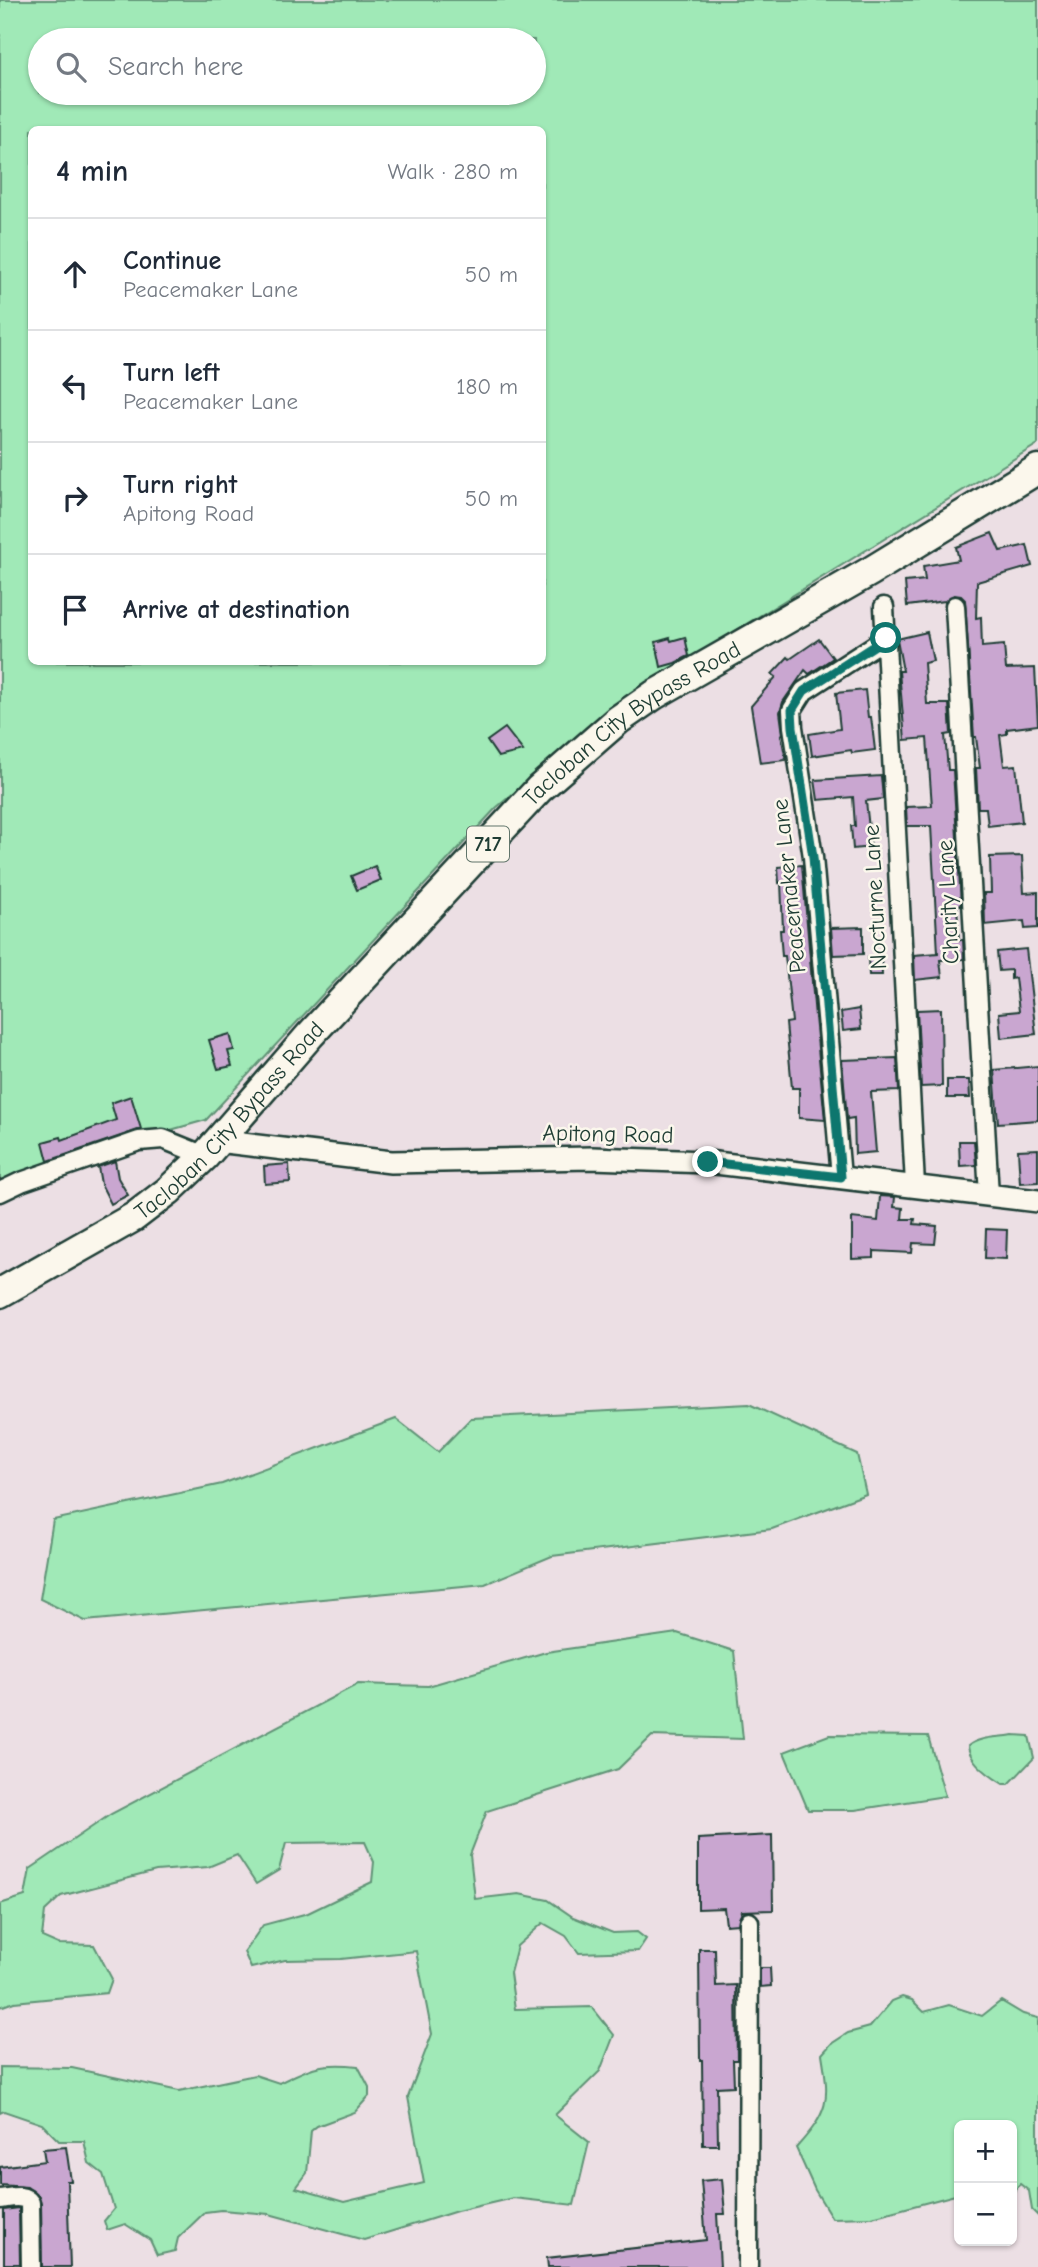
<!DOCTYPE html>
<html lang="en">
<head>
<meta charset="utf-8">
<style>
	body { margin:0; font-family:"Comic Neue",sans-serif; background:#f2f2f3; color:#1f2937 }
	.controls { position:absolute; right:21px; bottom:21px; display:grid; overflow:hidden; border-radius:10px; box-shadow:0 2px 5px #0004 }
	.controls button { width:63px; height:63px; display:grid; place-items:center; padding:0; border:0; border-bottom:2px solid #e0e1e3; background:#fff; color:#1f2937; font:35px sans-serif }
	.stop { position:absolute; width:21px; height:21px; margin:-16px; border:5px solid #0f766e; border-radius:50%; background:#fff }
	.stop.end { background:#0f766e; border-color:#fff; box-shadow:0 2px 7px #0008 }
	.list { margin:0; padding:0; list-style:none }
	h2 { display:flex; justify-content:space-between; align-items:center; height:91px; margin:0; padding:0 28px; font-size:30px }
	h2 small { font-size:23px; font-weight:400; color:#747a83 }
	.list li { display:grid; grid-template-columns:46px 1fr auto; gap:21px; align-items:center; box-sizing:border-box; height:112px; padding:0 28px; border-top:2px solid #e0e1e3 }
	.list b { display:block; font-size:26px; white-space:nowrap }
	.list p { margin:0; font-size:23px; white-space:nowrap; color:#747a83 }
	.list em { font-size:23px; font-style:normal; color:#747a83 }
	.icon { flex:none; width:38px; height:38px; fill:none; stroke:currentColor; stroke-width:2; stroke-linecap:round; stroke-linejoin:round }
	.map { position:relative; flex:none; width:1038px; height:2267px; overflow:hidden }
	.search { position:absolute; background:#fff; box-shadow:0 2px 5px #0004; left:28px; top:28px; width:518px; height:77px; display:flex; align-items:center; gap:18px; box-sizing:border-box; padding:0 24px; border-radius:38px; color:#747a83; font-size:26px }
	.panel { position:absolute; background:#fff; box-shadow:0 2px 5px #0004; left:28px; top:126px; width:518px; height:539px; border-radius:10px }
	.map>svg:first-child { display:block }
	.green { fill:#a0e9b7; stroke:#609376; stroke-width:2; fill-rule:evenodd }
	.building { fill:#c9a6d0; stroke:#1f3d34; stroke-width:2 }
	.lines { fill:none; stroke-linecap:round; stroke-linejoin:round }
	.minor-casing { stroke:#1f3d34; stroke-width:23 }
	.tertiary-casing { stroke:#1f3d34; stroke-width:26 }
	.trunk-casing { stroke:#1f3d34; stroke-width:33 }
	.minor { stroke:#fbf7ec; stroke-width:18 }
	.tertiary { stroke:#fbf7ec; stroke-width:21 }
	.trunk { stroke:#fbf7ec; stroke-width:28 }
	.route { stroke:#0f766e; stroke-width:9 }
	.labels { text-anchor:middle; dominant-baseline:central; stroke-width:5; stroke-linejoin:round; paint-order:stroke }
	.shield { fill:#fbf7ec; stroke:#61756b; stroke-width:2 }
	.shield-label { font-size:21px; font-weight:bold; fill:#1f3d34 }
	.street-label { font-size:23px; fill:#1f3d34; stroke:#fbf7ec }
</style>
</head>
<body>
<div class="map">
<svg width="1038" height="2267" viewBox="0 0 1038 2267">
	<rect width="100%" height="100%" fill="#ecdfe4"/>
	<filter id="ink" filterUnits="userSpaceOnUse"><feTurbulence type="fractalNoise" baseFrequency=".0143" numOctaves="2"/><feDisplacementMap in="SourceGraphic" scale="14" xChannelSelector="R" yChannelSelector="G"/><feConvolveMatrix kernelMatrix="1 2 1 2 8 2 1 2 1" color-interpolation-filters="sRGB"/></filter>
	<g filter="url(#ink)">
		<g class="green">
			<path d="M 0,0 L 1038,0 L 1038,444 L 625,699 L 496,808 L 206,1120 L 32,1169 L 0,1184 ZM 40,40 L 534,40 L 534,93 L 40,93 ZM 32,130 L 542,130 L 542,662 L 32,662 Z"/>
			<polygon points="749,1404 857,1454 866,1494 772,1529 552,1556 485,1584 85,1621 40,1599 53,1520 222,1484 396,1419 438,1452 471,1418"/>
			<path d="M 677,1633 L 734,1651 L 743,1739 L 652,1736 L 618,1769 L 487,1811 L 470,1855 L 475,1899 L 519,1894 L 548,1900 L 573,1917 L 613,1933 L 637,1932 L 646,1939 L 638,1951 L 579,1953 L 566,1936 L 543,1923 L 517,1946 L 510,1973 L 515,2009 L 592,2007 L 614,2035 L 600,2071 L 555,2115 L 589,2142 L 574,2205 L 513,2198 L 457,2211 L 364,2240 L 269,2214 L 221,2210 L 205,2212 L 178,2238 L 175,2251 L 157,2255 L 150,2240 L 125,2224 L 107,2230 L 104,2221 L 114,2209 L 103,2174 L 89,2163 L 84,2141 L 59,2141 L 42,2124 L 4,2111 L 0,2113 L 0,2067 L 72,2068 L 179,2091 L 255,2075 L 279,2083 C 311,2067 321,2062 358,2066 L 369,2087 L 369,2096 L 355,2112 L 317,2126 L 311,2131 L 307,2173 L 296,2188 L 344,2202 L 424,2183 L 408,2097 L 432,2034 L 416,1951 L 341,1959 L 285,1960 L 251,1968 L 244,1952 L 263,1925 L 308,1913 L 372,1882 L 374,1862 L 365,1842 L 286,1843 L 279,1870 L 256,1884 L 237,1855 L 208,1867 L 156,1871 L 61,1896 L 45,1911 L 42,1937 L 58,1944 L 94,1945 L 112,1979 L 107,1993 L 14,2002 L 0,2007 L 0,1904 L 25,1896 L 30,1869 L 111,1814 L 358,1684 L 428,1686 L 546,1652 Z"/>
			<polygon points="829,1735 928,1736 945,1796 855,1810 808,1810 784,1752"/>
			<path d="M 1013,1735 L 1029,1736 L 1034,1758 L 1009,1784 L 1003,1784 C 990,1776 969,1761 968,1746 C 980,1736 998,1738 1013,1735 Z"/>
			<path d="M 902,1997 L 912,2000 L 924,2012 L 949,2005 L 982,2016 L 1001,2001 L 1023,2014 L 1038,2018 L 1038,2216 L 1032,2210 L 1029,2191 L 1020,2184 L 1012,2194 L 1012,2125 L 959,2125 L 959,2194 L 872,2217 L 832,2218 L 815,2190 L 796,2148 C 829,2111 830,2102 822,2054 L 831,2044 L 848,2033 L 870,2027 L 892,2001 Z"/>
		</g>
		<g class="building">
			<polygon points="992,533 1000,551 1027,545 1032,566 977,582 976,618 981,617 982,647 1004,645 1006,669 1035,668 1038,725 1007,729 1007,734 1000,735 1004,766 1016,765 1022,822 988,826 986,808 978,808 976,768 980,768 976,737 974,737 965,600 961,596 954,595 945,601 907,606 905,582 925,580 923,566 959,560 956,547"/>
			<polygon points="927,632 933,661 924,663 927,704 949,704 951,734 945,735 948,770 953,770 961,905 957,905 959,940 963,940 964,959 940,960 942,977 915,980 914,955 938,953 931,826 907,826 906,807 932,806 927,738 905,740 899,671 903,671 897,639"/>
			<polygon points="685,637 689,656 675,663 661,667 656,642 670,638 671,641"/>
			<polygon points="819,639 833,658 809,674 805,670 783,702 780,712 783,734 781,735 786,760 760,763 751,706 776,677 772,674 788,657 790,659"/>
			<polygon points="865,690 868,717 871,717 875,750 852,753 851,750 812,756 809,734 840,729 836,693"/>
			<polygon points="505,728 523,751 498,757 487,741"/>
			<polygon points="881,776 883,799 866,801 871,847 853,849 851,826 855,826 853,797 818,800 815,780"/>
			<polygon points="1022,856 1024,893 1038,892 1038,928 1025,929 1024,921 985,925 984,893 991,893 990,857"/>
			<polygon points="802,865 815,1017 825,1120 799,1118 799,1088 792,1088 786,1023 792,1022 785,956 782,956 780,930 783,930 781,882 779,883 778,867"/>
			<polygon points="375,866 381,880 357,890 351,876"/>
			<polygon points="863,927 863,954 833,955 831,928"/>
			<polygon points="1026,949 1036,1034 1001,1038 999,1013 1019,1011 1015,978 1011,979 1011,970 999,971 997,952"/>
			<polygon points="868,958 881,958 882,975 869,975"/>
			<polygon points="859,1009 861,1029 843,1031 841,1012"/>
			<polygon points="941,1009 942,1086 921,1087 917,1010"/>
			<polygon points="230,1034 234,1050 228,1051 232,1066 218,1069 209,1040"/>
			<polygon points="897,1058 899,1091 871,1092 876,1152 855,1154 854,1118 847,1119 842,1060"/>
			<polygon points="1038,1066 1038,1120 998,1123 994,1070"/>
			<polygon points="947,1080 969,1080 970,1098 947,1098"/>
			<polygon points="131,1096 141,1129 48,1161 43,1142 61,1137 62,1140 116,1120 111,1103"/>
			<polygon points="959,1141 974,1141 976,1165 960,1166"/>
			<polygon points="1038,1149 1038,1182 1020,1183 1018,1150"/>
			<polygon points="115,1161 118,1178 128,1195 111,1204 101,1184 98,1167"/>
			<polygon points="289,1164 290,1182 265,1184 264,1166"/>
			<polygon points="880,1196 895,1197 894,1207 903,1208 902,1219 915,1219 914,1224 937,1226 935,1244 913,1243 912,1253 874,1251 874,1258 852,1259 852,1218 878,1221"/>
			<polygon points="986,1229 1007,1230 1006,1259 985,1258"/>
			<polygon points="772,1835 773,1910 742,1911 738,1924 726,1925 724,1908 698,1909 698,1839"/>
			<polygon points="699,1949 715,1949 716,1986 736,1985 737,2060 733,2060 734,2086 717,2087 718,2145 703,2145 702,2060 700,2060"/>
			<polygon points="760,1968 770,1968 771,1986 760,1987"/>
			<polygon points="66,2147 71,2181 67,2181 70,2267 42,2267 41,2203 39,2196 27,2187 0,2185 0,2167 45,2161 43,2149"/>
			<polygon points="722,2179 725,2214 717,2214 720,2267 548,2267 547,2258 706,2240 701,2181"/>
			<polygon points="19,2208 20,2264 4,2264 4,2210"/>
		</g>
		<g class="lines">
			<defs>
				<g id="minor">
					<polyline points="955,606 989,1195"/>
					<polyline points="884,607 915,1185"/>
					<polyline points="841,1177 813,857 793,727 792,710 804,691 886,638"/>
					<polyline points="0,1192 21,1182 139,1141 163,1139 205,1156"/>
					<path d="M 0,2199 C 10,2198 24,2193 30,2203 L 31,2267"/>
					<polyline points="748,2267 749,1922"/>
				</g>
				<polyline id="tertiary" points="217,1141 391,1162 592,1158 707,1162 1038,1201"/>
				<g id="trunk">
					<path id="s1" d="M 0,1293 L 134,1217 L 168,1191 L 205,1156 L 310,1035 L 539,789 L 618,720 L 654,695 L 871,571 L 1038,469"/>
				</g>
			</defs>
			<use href="#minor" class="minor-casing"/>
			<use href="#tertiary" class="tertiary-casing"/>
			<use href="#trunk" class="trunk-casing"/>
			<use href="#minor" class="minor"/>
			<use href="#tertiary" class="tertiary"/>
			<use href="#trunk" class="trunk"/>
		</g>
	</g>
	<g class="lines" filter="url(#ink)">
		<polyline class="route" points="708,1162 841,1177 813,857 793,727 792,710 804,691 886,638"/>
	</g>
	<g class="labels">
		<rect class="shield" x="467" y="826.5" width="42" height="35" rx="5"/>
		<g class="shield-label">
			<text x="488" y="844">717</text>
		</g>
		<g class="street-label">
			<text stroke="none"><textPath href="#s1" startOffset="858">Tacloban City Bypass Road</textPath></text>
			<text transform="translate(789 886) rotate(-96)">Peacemaker Lane</text>
			<text transform="translate(875 897) rotate(-93)">Nocturne Lane</text>
			<text transform="translate(948 902) rotate(-93)">Charity Lane</text>
			<text stroke="none"><textPath href="#s1" startOffset="290">Tacloban City Bypass Road</textPath></text>
			<text transform="translate(608 1134) rotate(1)">Apitong Road</text>
		</g>
	</g>
</svg>
<div class="controls">
<button>+</button>
<button>−</button>
</div>
<div class="stop" style="left:886px;top:638px"></div>
<div class="stop end" style="left:708px;top:1162px"></div>
<div class="search"><svg class="icon" aria-label="search" viewBox="0 0 24 24"><circle cx="10" cy="10" r="6"/><path d="M15 15l6 6"/></svg>Search here</div>
<section class="panel">
<h2>4 min<small>Walk · 280 m</small></h2>
<ul class="list">
<li><svg class="icon" aria-label="ahead" viewBox="0 0 24 24"><path d="M12 20V5M6 11l6-6 6 6"/></svg><div><b>Continue</b><p>Peacemaker Lane</p></div><em>50 m</em></li>
<li><svg class="icon" aria-label="left" viewBox="0 0 24 24"><path d="M17 20v-9H6M10 6l-5 5 5 5"/></svg><div><b>Turn left</b><p>Peacemaker Lane</p></div><em>180 m</em></li>
<li><svg class="icon" aria-label="right" viewBox="0 0 24 24"><path d="M7 20v-9h11M14 6l5 5-5 5"/></svg><div><b>Turn right</b><p>Apitong Road</p></div><em>50 m</em></li>
<li><svg class="icon" aria-label="arrive" viewBox="0 0 24 24"><path d="M6 21V4h12l-3 4 3 4H6"/></svg><div><b>Arrive at destination</b></div></li>
</ul>
</section>
</div>
</body>
</html>
